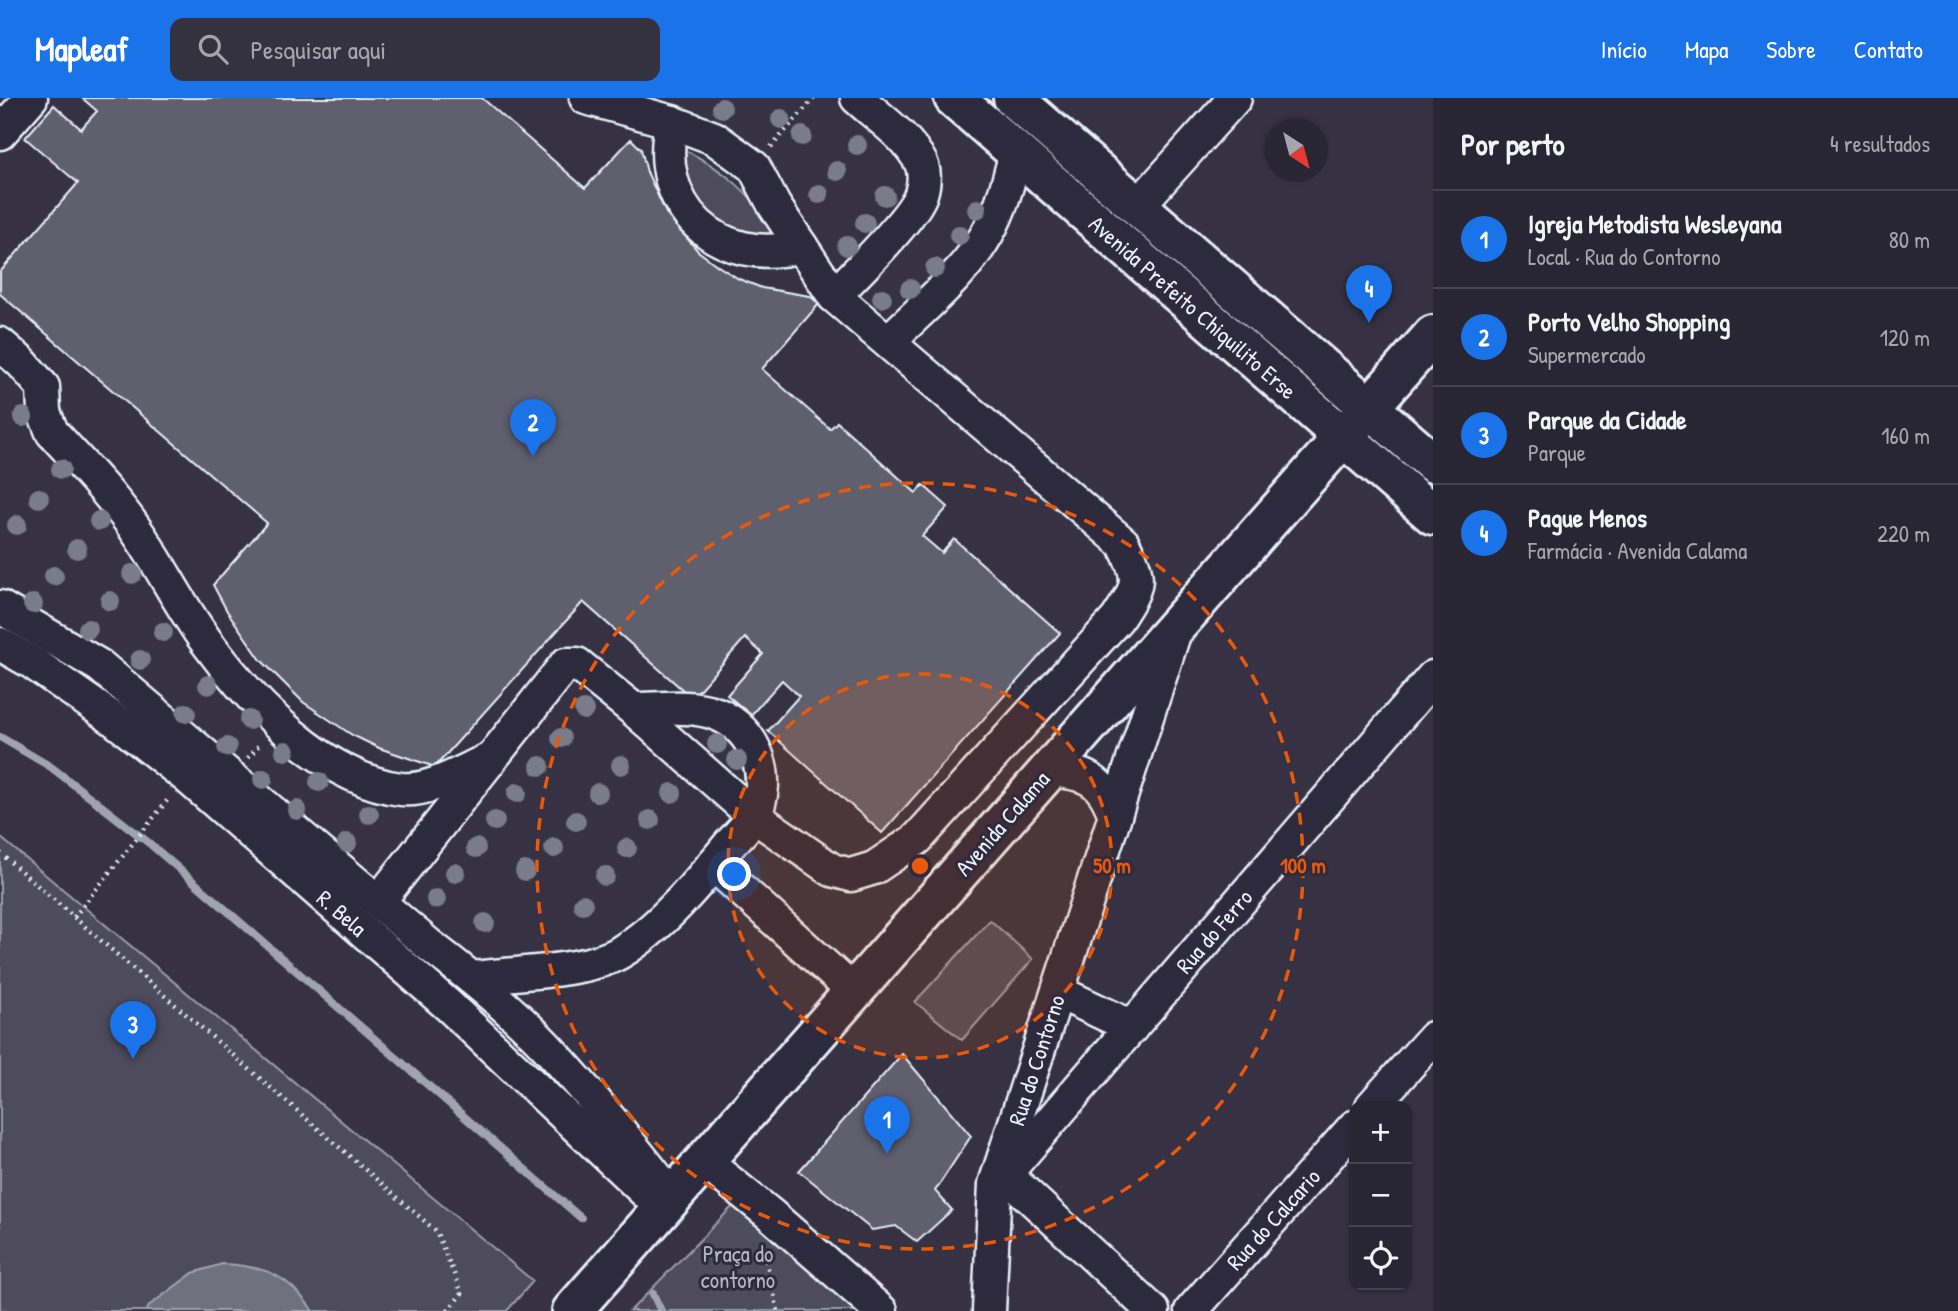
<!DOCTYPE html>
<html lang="pt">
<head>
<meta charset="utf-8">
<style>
	body { margin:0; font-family:"Patrick Hand",sans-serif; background:#34323f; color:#f1f3f6 }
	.controls { position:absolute; right:21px; bottom:21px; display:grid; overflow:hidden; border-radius:14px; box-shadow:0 2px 5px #0004 }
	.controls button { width:63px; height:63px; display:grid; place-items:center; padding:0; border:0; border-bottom:2px solid #44434e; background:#282633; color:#f1f3f6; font:35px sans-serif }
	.compass { position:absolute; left:1265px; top:21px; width:63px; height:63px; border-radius:50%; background:#282633; box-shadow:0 2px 5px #0004; rotate:144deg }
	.you { position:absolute; left:735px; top:777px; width:24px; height:24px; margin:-18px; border:5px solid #fff; border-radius:50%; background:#1a73e8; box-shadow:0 0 0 10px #1a73e833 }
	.badge { display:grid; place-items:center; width:46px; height:46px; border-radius:50%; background:#1a73e8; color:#fff; font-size:23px; font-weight:700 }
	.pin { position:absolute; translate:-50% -58px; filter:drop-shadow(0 2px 4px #0008) }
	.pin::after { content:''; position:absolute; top:37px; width:24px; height:21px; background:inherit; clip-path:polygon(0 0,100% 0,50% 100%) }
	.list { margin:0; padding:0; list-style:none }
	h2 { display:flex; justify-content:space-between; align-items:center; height:91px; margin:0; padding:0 28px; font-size:30px }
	h2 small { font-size:23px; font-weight:400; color:#a5a5ac }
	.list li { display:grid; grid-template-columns:46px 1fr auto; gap:21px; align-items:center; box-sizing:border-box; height:98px; padding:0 28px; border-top:2px solid #44434e }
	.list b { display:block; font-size:26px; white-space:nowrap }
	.list p { margin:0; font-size:23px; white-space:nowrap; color:#a5a5ac }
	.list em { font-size:23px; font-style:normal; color:#a5a5ac }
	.icon { flex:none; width:38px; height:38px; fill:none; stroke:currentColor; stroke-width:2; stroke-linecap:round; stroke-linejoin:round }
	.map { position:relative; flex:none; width:1433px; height:1213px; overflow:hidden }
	header { display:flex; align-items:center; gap:42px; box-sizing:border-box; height:98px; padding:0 35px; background:#1a73e8; color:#fff }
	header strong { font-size:33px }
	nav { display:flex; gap:38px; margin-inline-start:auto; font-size:24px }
	.search { width:490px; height:63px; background:#34323f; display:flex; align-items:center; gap:18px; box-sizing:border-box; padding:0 24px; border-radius:14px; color:#a5a5ac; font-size:26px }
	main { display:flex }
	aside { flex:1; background:#282633 }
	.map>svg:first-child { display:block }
	.green { fill:#4d4b5c; stroke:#9a9eaa; stroke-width:2 }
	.water { fill:#70717f; stroke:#a0a4af; stroke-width:2 }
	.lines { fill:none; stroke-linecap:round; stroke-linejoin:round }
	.stream { stroke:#a0a4af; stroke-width:8 }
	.building { fill:#605e6e; stroke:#e8f1f8; stroke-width:2 }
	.minor-casing { stroke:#e8f1f8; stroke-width:37 }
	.major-casing { stroke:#e8f1f8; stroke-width:44 }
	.path { stroke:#e8f1f8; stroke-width:4.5; stroke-dasharray:2 5; stroke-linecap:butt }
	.minor { stroke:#2f2a3d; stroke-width:32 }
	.major { stroke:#2f2a3d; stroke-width:38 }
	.tree { fill:#7a7b89 }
	.ring { fill:none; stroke:#e8590c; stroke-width:3.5; stroke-dasharray:12 9 }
	.labels { text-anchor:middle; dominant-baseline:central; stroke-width:6; stroke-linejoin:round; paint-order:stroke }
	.street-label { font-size:23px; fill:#e8f1f8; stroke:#2f2a3d }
	.park-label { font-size:23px; fill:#b2b7c1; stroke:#2f2a3d }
	.centre { fill:#e8590c; stroke:#2f2a3d; stroke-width:3.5 }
	.ring-label { font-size:21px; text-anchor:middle; font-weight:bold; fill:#e8590c; stroke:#2f2a3d; stroke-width:6; stroke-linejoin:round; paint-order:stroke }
</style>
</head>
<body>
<header>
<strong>Mapleaf</strong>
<div class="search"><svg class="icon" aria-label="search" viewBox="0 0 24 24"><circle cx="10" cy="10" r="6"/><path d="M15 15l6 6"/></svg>Pesquisar aqui</div>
<nav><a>Início</a><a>Mapa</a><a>Sobre</a><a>Contato</a></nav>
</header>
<main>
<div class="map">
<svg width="1433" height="1213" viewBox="0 0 1433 1213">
	<rect width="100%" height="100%" fill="#363244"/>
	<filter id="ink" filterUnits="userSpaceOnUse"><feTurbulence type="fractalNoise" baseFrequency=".0143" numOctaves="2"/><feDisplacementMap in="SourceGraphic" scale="14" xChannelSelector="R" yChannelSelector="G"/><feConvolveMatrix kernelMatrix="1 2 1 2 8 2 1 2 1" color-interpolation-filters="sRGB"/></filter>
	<g filter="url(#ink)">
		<g class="green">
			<path d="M 681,50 C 729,74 750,95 780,138 L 767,140 L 725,131 L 691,98 Z"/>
			<polygon points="0,739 533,1183 507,1213 0,1213"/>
			<polygon points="990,822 1033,861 962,942 915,904"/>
			<polygon points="735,1106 857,1213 630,1213"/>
		</g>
		<path class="water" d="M 222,1166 C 265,1168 287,1176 313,1213 L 146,1213 L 150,1207 L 193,1175 Z"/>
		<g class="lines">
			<g class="stream">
				<polyline points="0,639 51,669 149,745 581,1120"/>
				<polyline points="653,1196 661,1213"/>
			</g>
		</g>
		<g class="building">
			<polygon points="82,0 482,0 585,90 631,41 641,51 647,74 667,117 698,153 718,168 739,181 762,190 810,198 819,206 762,271 830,331 837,324 916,395 923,387 948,409 922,438 942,455 954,441 1060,535 882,735 768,633 799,598 782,582 751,617 727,597 763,556 745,540 692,600 583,504 435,669 379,650 352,637 303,604 261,562 227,513 213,487 267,425 0,196 0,174 78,85 25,40 54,7 81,31 97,13"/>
			<polygon points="902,956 971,1038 935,1093 952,1112 917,1144 896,1128 872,1132 799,1073"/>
		</g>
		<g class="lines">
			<defs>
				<g id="minor">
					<path d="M 672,24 C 651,108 719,171 801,148"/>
					<polyline points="0,35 31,0"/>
					<polyline points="1137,109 1235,0"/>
					<path d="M 834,198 C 855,176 912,121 921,96 C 924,86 925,74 921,65 C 908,39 878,19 857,0"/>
					<path d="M 889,243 C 922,210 964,177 987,136 C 1002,110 1009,82 1016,54"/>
					<path d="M 0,246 L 22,265 L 43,289 L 44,314 L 52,334 C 81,366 114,399 138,435 C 162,470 181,509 206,543 C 249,602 324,682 401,691 C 429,694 461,674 486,663"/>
					<path d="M 0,509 L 100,568 L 429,847 C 470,878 511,911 546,948 C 591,996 632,1048 673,1100"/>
					<polyline points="0,546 33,565 112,620 187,679 449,908 656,1104"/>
					<path d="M 1049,672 C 1086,675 1102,680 1115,718"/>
					<polyline points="713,766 854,894"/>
					<path d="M 378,804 L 566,566 L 577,566 L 633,611 L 754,718 L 832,772 L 851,777 L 874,770 L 917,741 L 1117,521 C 1140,486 1142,482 1123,445 L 834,198 L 774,107 L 754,69 L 714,40 L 672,24 L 586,0"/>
					<path d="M 473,880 C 512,875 586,874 619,855 C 661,830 698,785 729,747 C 737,738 747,729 753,719 C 774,682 757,632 717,616 C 692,606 660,611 633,611"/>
					<polyline points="1058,894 1132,929"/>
					<polyline points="1372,1008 1433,940"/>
					<polyline points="705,1064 771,1117 881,1213"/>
					<polyline points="1006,1075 1433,579"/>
					<polyline points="1005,1076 1153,1213"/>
					<polyline points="989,1213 995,1086 1175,533"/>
					<polyline points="1191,1213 1354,1029"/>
				</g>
				<g id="major">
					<polyline points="954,0 1433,417"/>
					<polyline points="1013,0 1433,365"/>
					<polyline points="572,1213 1433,237"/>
				</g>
			</defs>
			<use href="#minor" class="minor-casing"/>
			<use href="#major" class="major-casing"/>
			<g class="path">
				<polyline points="771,49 814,0"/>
				<polyline points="248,660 260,646"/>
				<polyline points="0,755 436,1133 462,1195 448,1213"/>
				<polyline points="74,819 170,699"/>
				<polyline points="763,1149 778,1213"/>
			</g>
			<use href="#minor" class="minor"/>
			<use href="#major" class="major"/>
		</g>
		<g class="tree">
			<circle cx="722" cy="10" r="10"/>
			<circle cx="781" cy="21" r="10"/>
			<circle cx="802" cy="38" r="10"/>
			<circle cx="857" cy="47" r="10"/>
			<circle cx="837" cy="73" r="10"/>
			<circle cx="819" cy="96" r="10"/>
			<circle cx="885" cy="98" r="10"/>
			<circle cx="977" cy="111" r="10"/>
			<circle cx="865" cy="125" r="10"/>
			<circle cx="959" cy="137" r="10"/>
			<circle cx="847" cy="148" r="10"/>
			<circle cx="935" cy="170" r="10"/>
			<circle cx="910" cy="191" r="10"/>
			<circle cx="882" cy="200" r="10"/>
			<circle cx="23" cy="319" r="10"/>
			<circle cx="61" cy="371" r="10"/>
			<circle cx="39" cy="400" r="10"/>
			<circle cx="99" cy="423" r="10"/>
			<circle cx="17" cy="427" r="10"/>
			<circle cx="77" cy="451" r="10"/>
			<circle cx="132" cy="476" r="10"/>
			<circle cx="54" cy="478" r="10"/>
			<circle cx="110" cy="503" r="10"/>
			<circle cx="33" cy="506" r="10"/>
			<circle cx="88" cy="531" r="10"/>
			<circle cx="163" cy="534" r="10"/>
			<circle cx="140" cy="562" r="10"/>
			<circle cx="208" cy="587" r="10"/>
			<circle cx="584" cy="612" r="10"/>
			<circle cx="186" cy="615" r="10"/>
			<circle cx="249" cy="622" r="10"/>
			<circle cx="561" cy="640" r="10"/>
			<circle cx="717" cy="646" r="10"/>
			<circle cx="227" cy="649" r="10"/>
			<circle cx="285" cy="653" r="10"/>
			<circle cx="737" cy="662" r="10"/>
			<circle cx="621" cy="667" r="10"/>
			<circle cx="540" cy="668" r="10"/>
			<circle cx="263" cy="681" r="10"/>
			<circle cx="319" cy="684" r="10"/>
			<circle cx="517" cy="695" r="10"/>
			<circle cx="598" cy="695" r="10"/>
			<circle cx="672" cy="695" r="10"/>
			<circle cx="297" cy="712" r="10"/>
			<circle cx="369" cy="716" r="10"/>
			<circle cx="650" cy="722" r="10"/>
			<circle cx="495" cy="723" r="10"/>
			<circle cx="576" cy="723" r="10"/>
			<circle cx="347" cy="745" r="10"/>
			<circle cx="476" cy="750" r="10"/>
			<circle cx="554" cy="750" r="10"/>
			<circle cx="627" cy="750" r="10"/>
			<circle cx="525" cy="773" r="10"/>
			<circle cx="455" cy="775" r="10"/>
			<circle cx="605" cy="778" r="10"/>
			<circle cx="436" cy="801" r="10"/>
			<circle cx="583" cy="806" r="10"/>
			<circle cx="485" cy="825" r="10"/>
		</g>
	</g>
	<circle cx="920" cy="768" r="192" fill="#e8590c" fill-opacity=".12"/>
	<g class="ring">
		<circle cx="920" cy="768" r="192"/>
		<circle cx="920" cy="768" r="383"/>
	</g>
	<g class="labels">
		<g class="street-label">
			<text transform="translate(1193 209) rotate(41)">Avenida Prefeito Chiquilito Erse</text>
			<text transform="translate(1002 725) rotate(-49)">Avenida Calama</text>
			<text transform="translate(342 815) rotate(41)">R. Bela</text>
			<text transform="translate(1214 833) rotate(-49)">Rua do Ferro</text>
			<text transform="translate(1036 962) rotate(-72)">Rua do Contorno</text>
			<text transform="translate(1273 1121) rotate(-48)">Rua do Calcario</text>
		</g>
		<g class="park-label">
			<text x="738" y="1155">Praça do<tspan x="738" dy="26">contorno</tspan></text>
		</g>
	</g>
	<circle cx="920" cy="768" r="10" class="centre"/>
	<g class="ring-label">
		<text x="1112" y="775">50 m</text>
		<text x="1303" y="775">100 m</text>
	</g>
</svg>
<div class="controls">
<button>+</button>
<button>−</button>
<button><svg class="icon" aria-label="locate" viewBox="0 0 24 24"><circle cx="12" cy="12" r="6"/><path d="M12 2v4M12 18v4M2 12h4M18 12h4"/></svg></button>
</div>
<svg class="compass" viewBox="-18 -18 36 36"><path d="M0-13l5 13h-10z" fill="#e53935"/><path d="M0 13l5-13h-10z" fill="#a5a5ac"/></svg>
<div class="you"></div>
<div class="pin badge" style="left:887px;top:1056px">1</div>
<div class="pin badge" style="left:533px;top:359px">2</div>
<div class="pin badge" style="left:133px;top:961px">3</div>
<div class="pin badge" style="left:1369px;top:225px">4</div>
</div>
<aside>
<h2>Por perto<small>4 resultados</small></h2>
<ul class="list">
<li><span class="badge">1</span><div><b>Igreja Metodista Wesleyana</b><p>Local · Rua do Contorno</p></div><em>80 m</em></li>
<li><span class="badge">2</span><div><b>Porto Velho Shopping</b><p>Supermercado</p></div><em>120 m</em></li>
<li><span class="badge">3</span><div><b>Parque da Cidade</b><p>Parque</p></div><em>160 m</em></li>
<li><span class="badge">4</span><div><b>Pague Menos</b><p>Farmácia · Avenida Calama</p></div><em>220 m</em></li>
</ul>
</aside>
</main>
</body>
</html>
